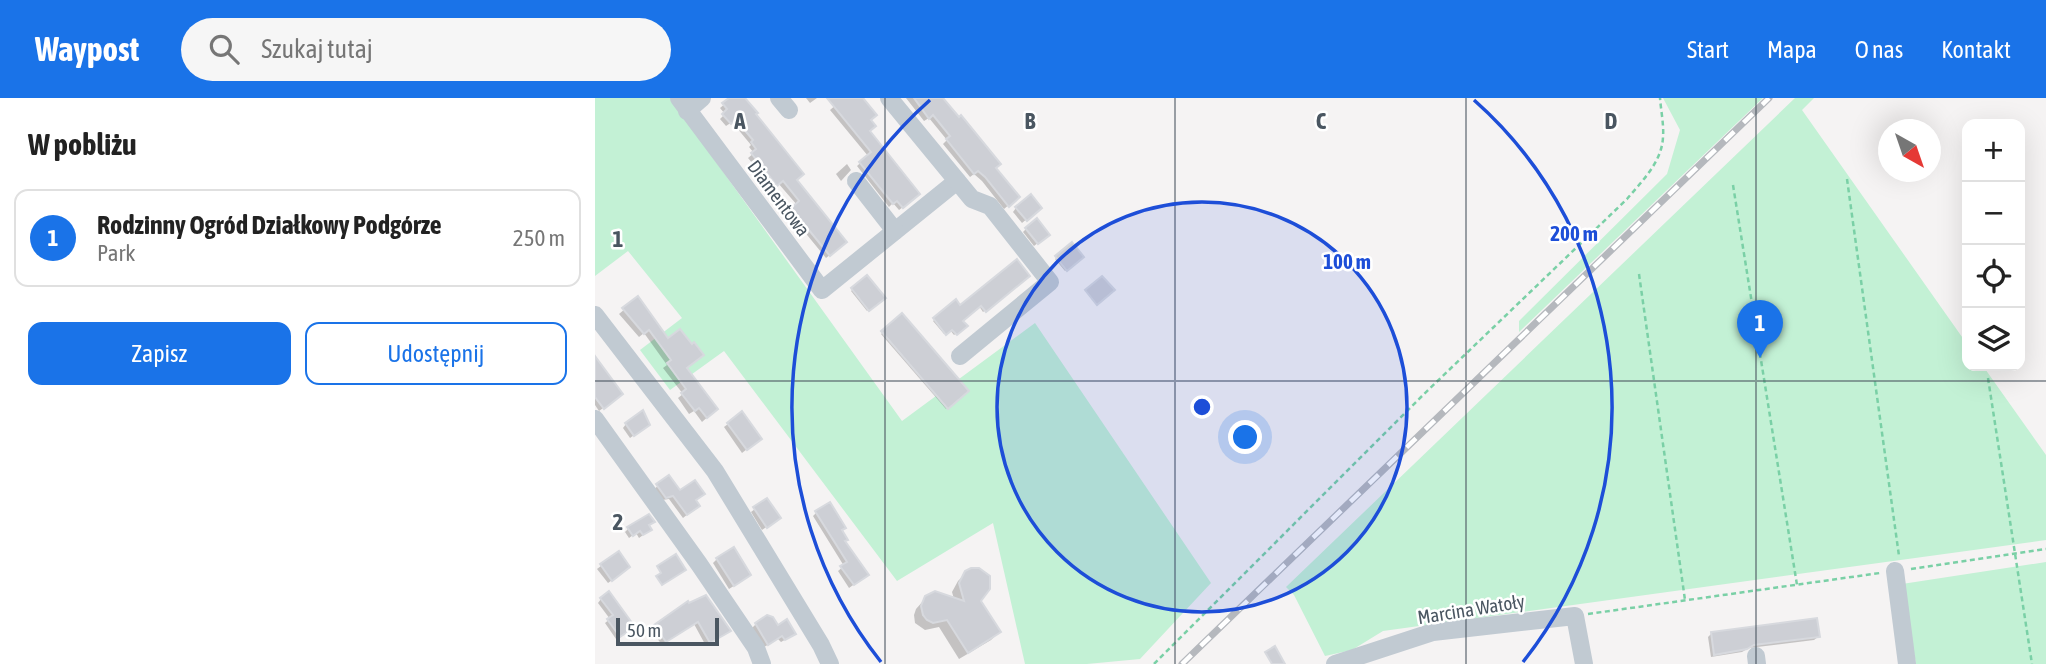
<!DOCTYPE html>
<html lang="pl">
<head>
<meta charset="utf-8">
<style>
	body { margin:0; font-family:"Asap Condensed",sans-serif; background:#f6f6f6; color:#222 }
	.controls { position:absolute; right:21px; top:21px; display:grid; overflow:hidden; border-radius:14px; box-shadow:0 7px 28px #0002 }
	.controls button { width:63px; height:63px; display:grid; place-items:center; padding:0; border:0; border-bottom:2px solid #e0e0e0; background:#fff; color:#222; font:35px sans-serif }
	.compass { position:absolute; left:1283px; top:21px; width:63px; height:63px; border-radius:50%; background:#fff; box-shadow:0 7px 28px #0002; rotate:140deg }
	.scale { position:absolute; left:21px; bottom:18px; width:103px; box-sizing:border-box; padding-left:7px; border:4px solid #4a5661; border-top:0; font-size:19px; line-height:24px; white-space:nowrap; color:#4a5661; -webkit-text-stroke:5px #fff; paint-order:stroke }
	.you { position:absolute; left:651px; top:340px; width:24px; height:24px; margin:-18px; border:5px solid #fff; border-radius:50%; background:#1a73e8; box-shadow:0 0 0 10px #1a73e833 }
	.badge { display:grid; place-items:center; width:46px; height:46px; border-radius:50%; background:#1a73e8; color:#fff; font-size:23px; font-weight:700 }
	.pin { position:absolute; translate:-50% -58px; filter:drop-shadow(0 2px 4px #0008) }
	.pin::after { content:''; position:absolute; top:37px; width:24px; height:21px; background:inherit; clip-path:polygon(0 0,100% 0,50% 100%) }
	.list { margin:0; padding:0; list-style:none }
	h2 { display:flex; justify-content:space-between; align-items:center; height:91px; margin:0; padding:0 28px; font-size:30px }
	h2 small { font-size:23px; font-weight:400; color:#767676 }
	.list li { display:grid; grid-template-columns:46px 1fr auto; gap:21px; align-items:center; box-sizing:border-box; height:98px; margin:0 14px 14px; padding:0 14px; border:2px solid #e0e0e0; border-radius:14px }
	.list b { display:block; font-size:26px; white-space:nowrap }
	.list p { margin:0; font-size:23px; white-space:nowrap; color:#767676 }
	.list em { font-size:23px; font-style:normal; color:#767676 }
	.actions { display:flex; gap:14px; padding:21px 28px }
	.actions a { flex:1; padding:16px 0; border:2px solid #1a73e8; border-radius:14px; text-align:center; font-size:24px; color:#1a73e8 }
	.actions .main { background:#1a73e8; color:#fff }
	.icon { flex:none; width:38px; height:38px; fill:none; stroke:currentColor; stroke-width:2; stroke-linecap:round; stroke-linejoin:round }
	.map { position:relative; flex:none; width:1451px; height:566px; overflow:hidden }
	header { display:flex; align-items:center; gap:42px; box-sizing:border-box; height:98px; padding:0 35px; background:#1a73e8; color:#fff }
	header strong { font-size:33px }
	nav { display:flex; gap:38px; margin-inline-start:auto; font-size:24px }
	.search { width:490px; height:63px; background:#f6f6f6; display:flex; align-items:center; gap:18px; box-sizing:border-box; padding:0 24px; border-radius:38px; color:#767676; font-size:26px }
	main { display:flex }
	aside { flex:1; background:#fff }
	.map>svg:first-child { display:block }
	.green { fill:#c3f1d5 }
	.shadow { fill:#0003 }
	.building { fill:#cdcfd5; stroke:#d7d9de; stroke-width:2 }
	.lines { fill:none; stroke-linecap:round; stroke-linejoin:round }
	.path { stroke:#7ad0a6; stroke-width:2.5; stroke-dasharray:5 3.5; stroke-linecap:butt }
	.minor { stroke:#c1cad2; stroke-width:18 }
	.rail-casing { stroke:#b5b8bd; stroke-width:7 }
	.rail { stroke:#fff; stroke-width:4.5; stroke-dasharray:13; stroke-linecap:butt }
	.grid { fill:none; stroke:#4a5661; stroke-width:2; stroke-opacity:0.55 }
	.ring { fill:none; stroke:#1d4ed8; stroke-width:3.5 }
	.labels { text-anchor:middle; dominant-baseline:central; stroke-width:5; stroke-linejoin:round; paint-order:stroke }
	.street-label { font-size:19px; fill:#4a5661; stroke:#fff }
	.grid-label { font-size:23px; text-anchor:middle; font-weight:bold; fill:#4a5661; stroke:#fff; stroke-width:5; stroke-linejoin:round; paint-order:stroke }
	.centre { fill:#1d4ed8; stroke:#fff; stroke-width:3.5 }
	.ring-label { font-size:21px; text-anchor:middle; font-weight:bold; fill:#1d4ed8; stroke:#fff; stroke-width:5; stroke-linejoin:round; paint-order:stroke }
</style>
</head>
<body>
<header>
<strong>Waypost</strong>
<div class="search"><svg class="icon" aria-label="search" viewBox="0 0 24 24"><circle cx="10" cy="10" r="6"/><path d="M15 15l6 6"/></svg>Szukaj tutaj</div>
<nav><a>Start</a><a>Mapa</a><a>O nas</a><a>Kontakt</a></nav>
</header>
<main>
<aside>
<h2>W pobliżu<small></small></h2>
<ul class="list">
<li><span class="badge">1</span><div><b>Rodzinny Ogród Działkowy Podgórze</b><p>Park</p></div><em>250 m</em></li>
</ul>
<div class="actions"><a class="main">Zapisz</a><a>Udostępnij</a></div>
</aside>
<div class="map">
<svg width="1451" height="566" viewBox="0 0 1451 566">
	<rect width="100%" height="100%" fill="#f5f3f3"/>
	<g class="green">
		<polygon points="0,0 75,0 307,323 440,225 616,485 545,561 492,566 430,566 398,425 302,483 129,253 75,292 45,252 87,220 33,153 0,178"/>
		<polygon points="1068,0 1168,0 924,234 924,223 1072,76 1085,32"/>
		<polygon points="1200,0 1219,0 1207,12 1372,246 1372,268 1388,268 1451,357 1451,442 788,533 757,552 730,558 699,497 691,489"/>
		<polygon points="1451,464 1451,566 1321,566 1307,486"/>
	</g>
	<g class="shadow">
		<polygon points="137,0 148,0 200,82 246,148 231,160 194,115 202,107 183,85 178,90 153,60 159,55 154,49 156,47 137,24 131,28 125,21 130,16 125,10"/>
		<polygon points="211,0 222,0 215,5"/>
		<polygon points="249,0 266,0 274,22 272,33 320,100 304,112 298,105 294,109 262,68 273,58 235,12"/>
		<polygon points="311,0 346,0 423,99 409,111 387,83 379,76 375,79 348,46 352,42 334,20 329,23"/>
		<polygon points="252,66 256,72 246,83 241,76"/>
		<polygon points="421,110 445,110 427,125 418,114"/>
		<polygon points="431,131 449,140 439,148 428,134"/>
		<polygon points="477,146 487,159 470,173 460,161"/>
		<polygon points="433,177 388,214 384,208 366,223 370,228 359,237 355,232 349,236 338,223 361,204 365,210"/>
		<polygon points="272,179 288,200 272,213 256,193"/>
		<polygon points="43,200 73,242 116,316 107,324 99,313 94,316 83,300 88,296 68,270 72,267 49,235 44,239 24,216"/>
		<polygon points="307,218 372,293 351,311 286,236"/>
		<polygon points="0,261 22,300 4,313 0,307"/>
		<polygon points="31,326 49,330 35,340 28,330"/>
		<polygon points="133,326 161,344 147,355 129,329"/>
		<polygon points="63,388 84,395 99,403 99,411 88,420 74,401 67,402 59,391"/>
		<polygon points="172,402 180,423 167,432 156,414"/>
		<polygon points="221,415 246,433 249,444 268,480 254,490 243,473 249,468 218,418"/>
		<polygon points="52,428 51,435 44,440 41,435 34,440 30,434 34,430"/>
		<polygon points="23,455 30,473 13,485 2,471"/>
		<polygon points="122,461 151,480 134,491 118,465"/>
		<polygon points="371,475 384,503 404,534 396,542 364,561 344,529 330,532 320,525 319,517 321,511 329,502 359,501 357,494 363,483"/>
		<polygon points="6,501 34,532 21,541 10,525 15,521 3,505"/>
		<polygon points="93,506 134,533 111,548 99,526 67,547 56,532"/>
		<polygon points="161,526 182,530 195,539 186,544 183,541 169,549 157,530"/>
		<polygon points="1117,535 1223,539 1219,542 1154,550 1147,554 1116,559 1113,539"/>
	</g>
	<g class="building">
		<polygon points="134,0 150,0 163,15 161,16 209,76 202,82 252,144 235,158 196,110 204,103 188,83 182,88 156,55 161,51 156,44 158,42 141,22 136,26 127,16 132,11 127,5"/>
		<polygon points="232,0 268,0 282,17 276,22 281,28 275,33 325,96 308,110 302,103 298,106 264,64 276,54"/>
		<polygon points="319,0 348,0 364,19 366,17 406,66 401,70 425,99 414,109 390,79 383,73 379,76 351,41 355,38 338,17 334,21"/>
		<polygon points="436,96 447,110 432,123 420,109"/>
		<polygon points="442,120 455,137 443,146 430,130"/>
		<polygon points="477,144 489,159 472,173 460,158"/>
		<polygon points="422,161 435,178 391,214 386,208 368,223 373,228 362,237 357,232 351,237 338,220 361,201 365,207"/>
		<polygon points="272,177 291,200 274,213 256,190"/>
		<polygon points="507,178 520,192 502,207 490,192"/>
		<polygon points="43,198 73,240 85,231 97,246 99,244 109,257 92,270 123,311 112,320 104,310 100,313 86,295 91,291 72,265 76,262 54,232 49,236 27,210"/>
		<polygon points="307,215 374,293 353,311 286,233"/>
		<polygon points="0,258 28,296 9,311 0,299"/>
		<polygon points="48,312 55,327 39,338 30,325"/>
		<polygon points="147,313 167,341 152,352 132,325"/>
		<polygon points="74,377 85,392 100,382 110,396 101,402 105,408 92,417 78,398 71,400 61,386"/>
		<polygon points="172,400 186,420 172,430 158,409"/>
		<polygon points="235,404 251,430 247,432 253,442 250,443 274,477 259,487 245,468 252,464 220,413"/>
		<polygon points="54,416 60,424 54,427 57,432 48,437 45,433 38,438 32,429"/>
		<polygon points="139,449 156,477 139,488 121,460"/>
		<polygon points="24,453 35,469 17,483 5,466"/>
		<polygon points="81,456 91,472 67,487 61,478 66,475 62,468"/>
		<polygon points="376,470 384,470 395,478 395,491 386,503 406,534 373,555 352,522 338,525 332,522 328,517 326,508 330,498 340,493 369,503 364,485 370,473"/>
		<polygon points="14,493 40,529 25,539 12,521 18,517 5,500"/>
		<polygon points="111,497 136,533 115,545 103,524 71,544 59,527 93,503 94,505"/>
		<polygon points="172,517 178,519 183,527 192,521 201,536 190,542 187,538 173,547 160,525"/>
		<polygon points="1222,520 1225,539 1159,547 1152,551 1119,557 1116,534"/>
		<polygon points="680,548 690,566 677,566 670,554"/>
	</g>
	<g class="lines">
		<g class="path">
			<polyline points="1252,81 1304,458"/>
			<polyline points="1138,87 1202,487"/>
			<polyline points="1044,176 1090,502"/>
			<polyline points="1393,280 1437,566"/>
			<polyline points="1316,471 1451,451"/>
			<polyline points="993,516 1285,475"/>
			<path d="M 559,566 L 829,296 L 1032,101 C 1047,83 1067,64 1068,39 C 1069,27 1066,13 1065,0"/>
		</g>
		<g class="minor">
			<polyline points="84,0 227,192 362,83"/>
			<polyline points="184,0 194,12"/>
			<polyline points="294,0 377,101 395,108 455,184 365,258"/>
			<polyline points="92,13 107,0"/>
			<polyline points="261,83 300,133"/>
			<polyline points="0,217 120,373 226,547 235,566"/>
			<polyline points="0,321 104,466 161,550 167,566"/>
			<polyline points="1300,473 1312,566"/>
			<polyline points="1161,558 1162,566"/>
			<polyline points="740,566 838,534 980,518 989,566"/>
		</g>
		<defs>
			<polyline id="rail" points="587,566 1174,0"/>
		</defs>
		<use href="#rail" class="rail-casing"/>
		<use href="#rail" class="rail"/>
	</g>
	<path class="grid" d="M 290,0 L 290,566M 580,0 L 580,566M 871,0 L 871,566M 1161,0 L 1161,566M 0,283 L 1451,283"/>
	<circle cx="607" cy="309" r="205" fill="#1d4ed8" fill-opacity=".12"/>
	<g class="ring">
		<circle cx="607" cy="309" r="205"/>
		<path d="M286 564A410 410 0 0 1 335 2M879 2A410 410 0 0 1 928 564"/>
	</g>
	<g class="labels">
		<g class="street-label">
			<text transform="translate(184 100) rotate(53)">Diamentowa</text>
			<text transform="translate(876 511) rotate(-9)">Marcina Watoły</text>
		</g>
	</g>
	<g class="grid-label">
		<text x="145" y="31">A</text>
		<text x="435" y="31">B</text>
		<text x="726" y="31">C</text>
		<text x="1016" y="31">D</text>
		<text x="23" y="149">1</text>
		<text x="23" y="432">2</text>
	</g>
	<circle cx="607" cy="309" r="10" class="centre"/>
	<g class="ring-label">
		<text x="979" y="143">200 m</text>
		<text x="752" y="171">100 m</text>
	</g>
</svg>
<div class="controls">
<button>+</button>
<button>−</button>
<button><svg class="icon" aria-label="locate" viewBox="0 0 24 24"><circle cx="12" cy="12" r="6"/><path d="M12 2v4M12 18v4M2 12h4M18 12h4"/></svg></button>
<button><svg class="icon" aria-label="layers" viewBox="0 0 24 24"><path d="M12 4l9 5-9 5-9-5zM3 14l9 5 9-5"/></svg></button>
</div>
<svg class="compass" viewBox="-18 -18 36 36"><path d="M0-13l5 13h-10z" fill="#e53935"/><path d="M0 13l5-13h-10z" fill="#767676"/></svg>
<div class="scale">50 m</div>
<div class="you"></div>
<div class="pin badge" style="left:1165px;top:260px">1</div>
</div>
</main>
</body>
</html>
